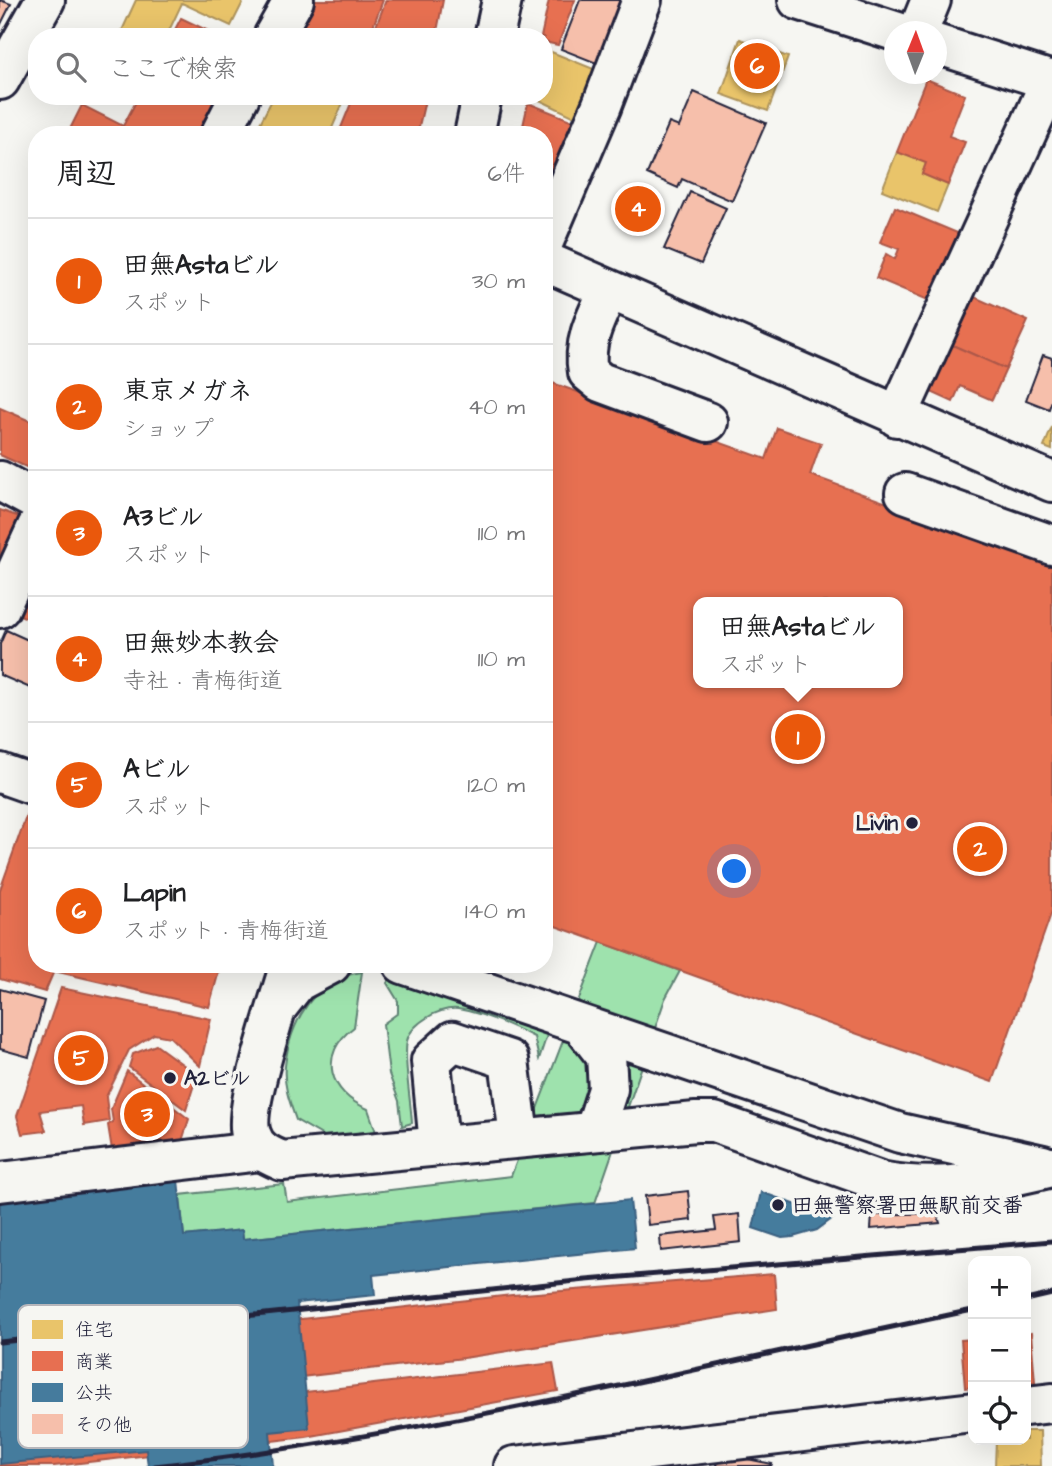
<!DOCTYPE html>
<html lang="ja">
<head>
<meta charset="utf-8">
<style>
	body { margin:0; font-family:"Architects Daughter","Klee One",sans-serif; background:#f2f2f2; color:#202124 }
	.controls { position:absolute; right:21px; bottom:21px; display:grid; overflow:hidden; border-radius:14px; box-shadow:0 7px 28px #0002 }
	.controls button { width:63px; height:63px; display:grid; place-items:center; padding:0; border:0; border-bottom:2px solid #e0e0e0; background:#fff; color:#202124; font:35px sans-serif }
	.compass { position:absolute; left:884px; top:21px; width:63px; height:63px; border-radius:50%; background:#fff; box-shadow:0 7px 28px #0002; rotate:1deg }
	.you { position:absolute; left:735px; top:872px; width:24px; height:24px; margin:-18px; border:5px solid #fff; border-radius:50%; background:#1a73e8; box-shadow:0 0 0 10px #1a73e833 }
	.badge { display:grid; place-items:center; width:46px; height:46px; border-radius:50%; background:#ea580c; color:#fff; font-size:23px; font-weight:700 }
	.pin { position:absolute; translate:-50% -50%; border:4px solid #fff; box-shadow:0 2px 7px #0006 }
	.popup { position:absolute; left:693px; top:597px; width:210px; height:91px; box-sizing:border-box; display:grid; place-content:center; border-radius:14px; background:#fff; filter:drop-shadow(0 2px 5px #0005); font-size:23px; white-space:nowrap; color:#757577 }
	.popup b { font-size:26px; color:#202124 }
	.popup::after { content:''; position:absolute; left:50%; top:100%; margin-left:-14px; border:14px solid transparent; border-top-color:#fff }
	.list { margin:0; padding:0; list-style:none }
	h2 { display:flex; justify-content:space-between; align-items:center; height:91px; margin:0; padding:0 28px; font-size:30px }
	h2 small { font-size:23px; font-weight:400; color:#757577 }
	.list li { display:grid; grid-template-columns:46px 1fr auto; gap:21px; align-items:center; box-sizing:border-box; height:126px; padding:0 28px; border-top:2px solid #e0e0e0 }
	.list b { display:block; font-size:26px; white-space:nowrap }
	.list p { margin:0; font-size:23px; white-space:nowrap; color:#757577 }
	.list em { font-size:23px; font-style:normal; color:#757577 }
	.icon { flex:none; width:38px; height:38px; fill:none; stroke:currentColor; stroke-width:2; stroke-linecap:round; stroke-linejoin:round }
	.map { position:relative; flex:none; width:1052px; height:1466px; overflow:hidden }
	.search { position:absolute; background:#fff; box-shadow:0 7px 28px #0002; left:28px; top:28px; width:525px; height:77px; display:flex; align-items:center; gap:18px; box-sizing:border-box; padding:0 24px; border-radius:28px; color:#757577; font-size:26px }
	.panel { position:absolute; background:#fff; box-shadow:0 7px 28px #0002; left:28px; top:126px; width:525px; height:847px; border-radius:28px }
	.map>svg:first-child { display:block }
	.green { fill:#9ee2ad; stroke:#608274; stroke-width:2 }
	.homes { fill:#e9c46a; stroke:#ad935c; stroke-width:2 }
	.shops { fill:#e76f51; stroke:#ac584a; stroke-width:2; fill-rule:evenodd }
	.public { fill:#457b9d; stroke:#3a6080; stroke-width:2 }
	.building { fill:#f6bfab; stroke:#22223b; stroke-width:2 }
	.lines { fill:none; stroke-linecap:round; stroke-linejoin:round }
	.minor-casing { stroke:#22223b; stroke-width:44 }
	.major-casing { stroke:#22223b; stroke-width:44 }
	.minor { stroke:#f6f6f2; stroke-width:38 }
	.major { stroke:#f6f6f2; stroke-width:38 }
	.rail { stroke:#22223b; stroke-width:5 }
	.poi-dot { fill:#22223b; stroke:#f6f6f2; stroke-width:2.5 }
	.labels { text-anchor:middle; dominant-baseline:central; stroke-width:7; stroke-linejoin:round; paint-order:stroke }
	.poi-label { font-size:21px; font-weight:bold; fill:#22223b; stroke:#f6f6f2; text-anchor:start }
	.key { fill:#f6f6f2; stroke:#b6b6bb; stroke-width:2 }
	.key-label { font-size:19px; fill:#22223b }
</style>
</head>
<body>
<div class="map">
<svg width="1052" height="1466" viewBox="0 0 1052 1466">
	<rect width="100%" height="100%" fill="#f6f6f2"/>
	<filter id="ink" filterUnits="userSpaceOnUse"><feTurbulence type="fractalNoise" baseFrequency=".0143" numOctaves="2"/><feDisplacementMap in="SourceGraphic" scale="14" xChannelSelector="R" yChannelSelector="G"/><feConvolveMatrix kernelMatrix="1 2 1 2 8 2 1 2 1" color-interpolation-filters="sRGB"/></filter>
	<g filter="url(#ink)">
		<g class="green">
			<polygon points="601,942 680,971 665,999 595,1203 243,1239 242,1230 184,1236 180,1195 284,1184 287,1202 511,1176"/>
			<path d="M 362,972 L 354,1027 C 317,1055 329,1093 368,1109 L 376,1132 L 334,1142 L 296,1120 C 290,1103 283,1085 285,1066 C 290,1022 314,978 362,972 Z"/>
			<path d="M 392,976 L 532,1026 L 547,1035 L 539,1059 L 534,1037 C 512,1026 483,1013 458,1009 C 440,1007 411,1023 407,1041 C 403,1058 411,1103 412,1123 L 402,1126 L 399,1101 L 389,1074 L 383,1024 L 398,1013 L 398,1001 L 387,983 Z"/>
		</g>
		<g class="homes">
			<polygon points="136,0 244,0 231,26 182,3 166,37 119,37"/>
			<polygon points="740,39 788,57 768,111 721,94"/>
			<polygon points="544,49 596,70 575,117 531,96 544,96"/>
			<polygon points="274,96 346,96 329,135 254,135"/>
			<polygon points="897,152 926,163 922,174 948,185 937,212 882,190"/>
			<polygon points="1052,427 1052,450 1044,447"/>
			<polygon points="1026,1431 1040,1431 1041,1466 995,1466 996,1440 1026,1440"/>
		</g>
		<g class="shops">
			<polygon points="311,0 383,0 369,37 293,36"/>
			<polygon points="386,0 443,0 436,37 372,37"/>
			<polygon points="549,0 575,0 558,45 544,42 544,37 541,37"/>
			<polygon points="181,18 221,37 171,37"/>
			<polygon points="926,79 965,95 949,136 965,142 948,185 922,174 926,163 897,152"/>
			<polygon points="139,96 218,96 199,135 67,135 82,105 123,126"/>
			<polygon points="354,96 426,96 417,135 338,135"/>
			<polygon points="528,103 573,121 548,177 544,175 544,135 521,135"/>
			<polygon points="895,207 967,237 952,272 942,267 928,300 876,278 886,254 895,259 899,249 880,242"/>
			<polygon points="972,296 1028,321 1006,369 950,344"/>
			<polygon points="950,344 1006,369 992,400 960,386 953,402 929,391"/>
			<path d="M 544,380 L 766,459 L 777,428 L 821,443 L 810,475 L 1052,563 L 1052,911 L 992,1082 L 544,922 ZM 698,602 L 898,602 L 898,683 L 698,683 Z"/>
			<polygon points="0,408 37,424 37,472 0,455"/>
			<polygon points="0,510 20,517 0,565"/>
			<polygon points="37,578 37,623 20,615"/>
			<polygon points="27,814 37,816 37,964 221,964 209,1007 54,971 45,992 0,979 0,890"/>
			<polygon points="61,988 211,1019 200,1066 170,1037 154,1034 129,1050 106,1097 109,1121 84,1125 81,1106 40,1111 46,1131 22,1134 17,1116"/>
			<polygon points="156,1045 197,1075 186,1110 129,1067 133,1054"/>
			<polygon points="127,1071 189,1119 182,1141 112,1150 108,1125 113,1122 111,1109"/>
			<polygon points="774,1274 777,1309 464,1358 0,1412 0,1353 512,1295"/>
			<polygon points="1031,1333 1035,1382 1026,1383 1026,1334"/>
			<polygon points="973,1339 973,1387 965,1388 961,1340"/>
			<polygon points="553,1363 558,1391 306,1437 54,1466 0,1466 0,1428"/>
		</g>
		<g class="public">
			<polygon points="178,1180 184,1236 242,1230 243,1239 630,1200 635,1248 373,1275 375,1295 297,1303 309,1428 270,1432 273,1466 148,1466 146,1450 0,1464 0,1198"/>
			<polygon points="761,1192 833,1218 817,1230 793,1237 782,1238 753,1228"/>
		</g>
		<g class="building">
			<polygon points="0,0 11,4 0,26"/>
			<polygon points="580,0 623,0 599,64 561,49"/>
			<polygon points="694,92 766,123 732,201 682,179 678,188 647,174 669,123 679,127"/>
			<polygon points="690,192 726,208 701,264 664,249"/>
			<polygon points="1043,355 1052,358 1052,400 1049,409 1026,400"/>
			<polygon points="6,630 37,644 37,691 0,675 0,644"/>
			<polygon points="0,989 44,1001 29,1057 0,1049"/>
			<polygon points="688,1191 691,1220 648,1225 645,1196"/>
			<polygon points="937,1213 940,1223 871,1229 872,1215"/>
			<polygon points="739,1214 741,1242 661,1251 660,1236 716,1230 714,1217"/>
			<polygon points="718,1453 772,1464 771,1466 716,1466"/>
		</g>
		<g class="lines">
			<defs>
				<g id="minor">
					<polyline points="918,32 931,0"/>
					<polyline points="273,37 294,0"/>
					<polyline points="494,37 502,0"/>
					<polyline points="0,80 45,0"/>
					<polyline points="220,135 240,96"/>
					<polyline points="474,135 482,96"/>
					<polyline points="544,241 602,105 642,0"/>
					<polyline points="544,261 1052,482"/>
					<path d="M 609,290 C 596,317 582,343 588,372 L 600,382 L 708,422"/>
					<polyline points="897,417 1051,80"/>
					<polyline points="0,481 37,501"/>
					<polyline points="905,493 1052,545"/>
					<polyline points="0,608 37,527"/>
					<polyline points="0,773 37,786"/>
					<path d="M 290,964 C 281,996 242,1108 251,1134 C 256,1150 268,1155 282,1161 L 696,1122 L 714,1122 L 880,1181 C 940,1193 994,1181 1052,1167"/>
					<polyline points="403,964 900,1133 1043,1165"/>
					<polyline points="279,1005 297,982 331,964"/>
					<polyline points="584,1028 606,1056 608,1089 595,1129"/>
					<polyline points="439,1145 431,1061 453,1041 509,1060 519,1136"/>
					<polyline points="0,1182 261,1151"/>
					<polyline points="1026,1406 1052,1403"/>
					<polyline points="514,1466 973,1412"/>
				</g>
				<g id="major">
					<polyline points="798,0 898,32"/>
					<polyline points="936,44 1052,81"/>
				</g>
			</defs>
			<use href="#minor" class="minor-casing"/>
			<use href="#major" class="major-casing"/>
			<use href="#minor" class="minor"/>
			<use href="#major" class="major"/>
			<g class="rail">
				<polyline points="1026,1300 1052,1294"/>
				<polyline points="0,1342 586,1280 1052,1241"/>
				<path d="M 155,1466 C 431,1435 701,1366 973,1310"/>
			</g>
		</g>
	</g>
	<g class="poi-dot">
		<circle cx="912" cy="823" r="7"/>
		<circle cx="170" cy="1078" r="7"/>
		<circle cx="778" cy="1205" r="7"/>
	</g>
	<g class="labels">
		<g class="poi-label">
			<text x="898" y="823" text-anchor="end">Livin</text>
			<text x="184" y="1078">A2ビル</text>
			<text x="792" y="1205">田無警察署田無駅前交番</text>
		</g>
	</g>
	<rect x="18" y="1305" width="230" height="143" rx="10" class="key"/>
	<rect x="32" y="1320" width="31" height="19" fill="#e9c46a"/>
	<rect x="32" y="1351" width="31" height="20" fill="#e76f51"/>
	<rect x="32" y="1383" width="31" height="19" fill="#457b9d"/>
	<rect x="32" y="1414" width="31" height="20" fill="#f6bfab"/>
	<g class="key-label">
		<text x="75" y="1336">住宅</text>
		<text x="75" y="1368">商業</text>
		<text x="75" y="1399">公共</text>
		<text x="75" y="1431">その他</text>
	</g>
</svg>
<div class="controls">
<button>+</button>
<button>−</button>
<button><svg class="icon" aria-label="locate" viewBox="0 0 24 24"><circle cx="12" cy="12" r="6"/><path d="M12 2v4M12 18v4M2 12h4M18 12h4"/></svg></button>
</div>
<svg class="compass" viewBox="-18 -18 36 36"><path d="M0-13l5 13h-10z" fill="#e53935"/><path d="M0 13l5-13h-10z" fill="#757577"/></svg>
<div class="you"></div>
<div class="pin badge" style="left:798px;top:737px">1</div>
<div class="popup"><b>田無Astaビル</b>スポット</div>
<div class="pin badge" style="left:980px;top:849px">2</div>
<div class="pin badge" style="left:147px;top:1114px">3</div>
<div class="pin badge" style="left:638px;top:209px">4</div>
<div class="pin badge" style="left:81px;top:1058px">5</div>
<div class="pin badge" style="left:757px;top:66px">6</div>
<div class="search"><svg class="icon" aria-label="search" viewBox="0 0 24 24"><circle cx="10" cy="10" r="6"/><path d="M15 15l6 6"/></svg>ここで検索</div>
<section class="panel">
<h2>周辺<small>6件</small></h2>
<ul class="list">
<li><span class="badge">1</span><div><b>田無Astaビル</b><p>スポット</p></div><em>30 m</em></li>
<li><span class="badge">2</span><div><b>東京メガネ</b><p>ショップ</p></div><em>40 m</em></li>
<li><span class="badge">3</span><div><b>A3ビル</b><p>スポット</p></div><em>110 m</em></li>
<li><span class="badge">4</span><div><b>田無妙本教会</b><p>寺社 · 青梅街道</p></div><em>110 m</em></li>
<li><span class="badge">5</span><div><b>Aビル</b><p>スポット</p></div><em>120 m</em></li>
<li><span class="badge">6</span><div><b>Lapin</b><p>スポット · 青梅街道</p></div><em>140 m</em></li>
</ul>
</section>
</div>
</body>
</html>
